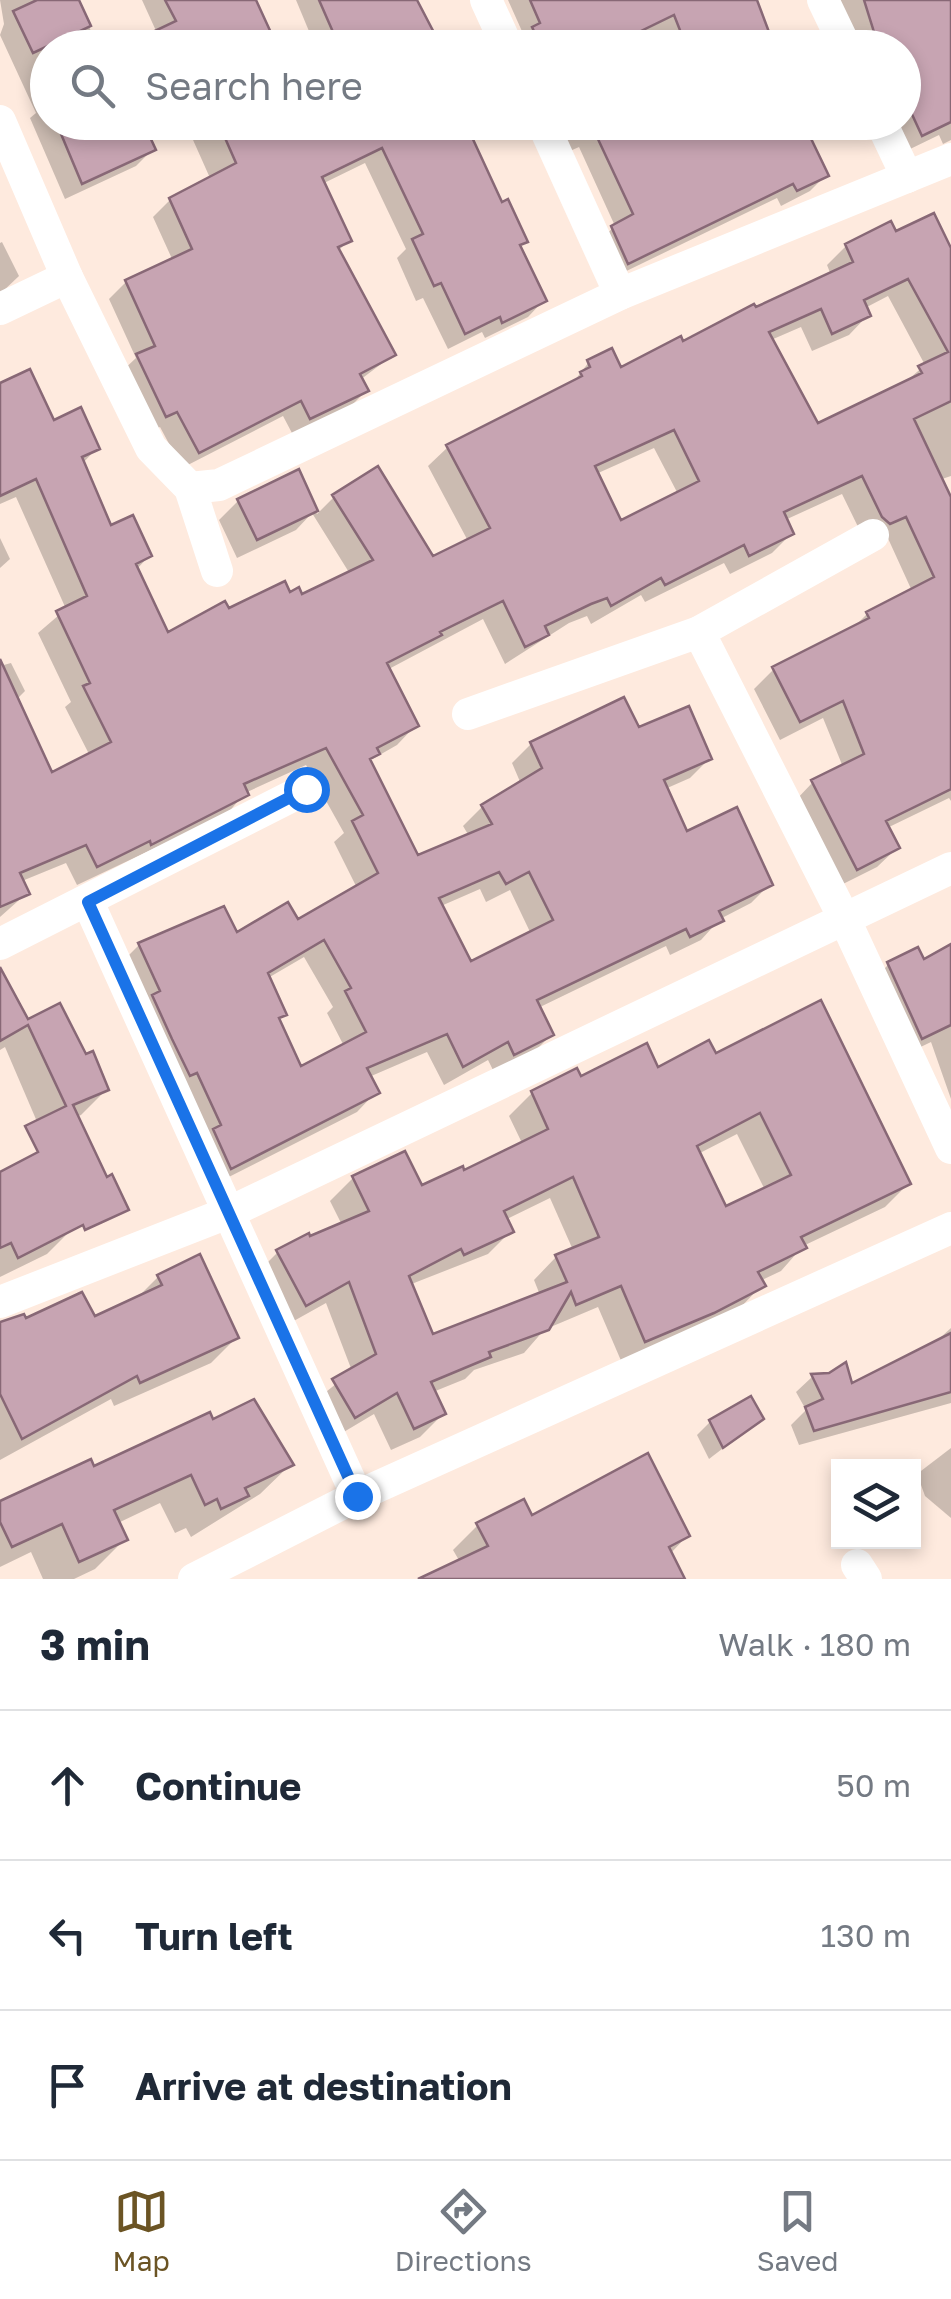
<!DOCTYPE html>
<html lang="en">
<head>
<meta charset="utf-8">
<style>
	body { margin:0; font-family:"Golos Text",sans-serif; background:#f6f6f7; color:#1f2937 }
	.controls { position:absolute; right:30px; bottom:30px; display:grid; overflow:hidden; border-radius:0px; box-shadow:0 5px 15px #0003 }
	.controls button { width:90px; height:90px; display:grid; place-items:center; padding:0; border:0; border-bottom:2px solid #e0e1e3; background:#fff; color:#1f2937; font:50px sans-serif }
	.stop { position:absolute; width:30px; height:30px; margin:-22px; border:8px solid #1a73e8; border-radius:50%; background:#fff }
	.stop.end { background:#1a73e8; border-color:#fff; box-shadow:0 2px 10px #0008 }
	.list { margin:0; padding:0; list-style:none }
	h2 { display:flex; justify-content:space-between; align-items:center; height:130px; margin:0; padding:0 40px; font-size:42px }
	h2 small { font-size:32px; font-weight:400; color:#747a83 }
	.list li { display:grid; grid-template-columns:65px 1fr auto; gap:30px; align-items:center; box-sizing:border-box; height:150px; padding:0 40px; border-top:2px solid #e0e1e3 }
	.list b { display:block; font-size:38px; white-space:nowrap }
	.list em { font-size:32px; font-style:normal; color:#747a83 }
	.icon { flex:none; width:55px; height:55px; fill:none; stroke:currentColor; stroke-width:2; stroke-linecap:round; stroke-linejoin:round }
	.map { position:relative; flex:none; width:951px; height:1579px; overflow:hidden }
	.search { position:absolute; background:#fff; box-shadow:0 5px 15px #0003; left:30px; right:30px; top:30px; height:110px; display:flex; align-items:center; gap:25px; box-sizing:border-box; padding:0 35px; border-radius:55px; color:#747a83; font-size:38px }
	.sheet { height:580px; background:#fff }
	nav { display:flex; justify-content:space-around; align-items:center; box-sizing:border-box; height:140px; border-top:2px solid #e0e1e3; background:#fff; font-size:28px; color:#747a83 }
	nav a { display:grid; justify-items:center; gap:5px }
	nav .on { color:#6b5424 }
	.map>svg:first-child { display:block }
	.shadow { fill:#0003; fill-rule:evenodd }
	.building { fill:#c7a4b2; stroke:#886876; stroke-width:2.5; fill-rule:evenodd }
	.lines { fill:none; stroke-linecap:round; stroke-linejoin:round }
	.minor { stroke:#fff; stroke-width:32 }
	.route { stroke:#1a73e8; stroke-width:12 }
</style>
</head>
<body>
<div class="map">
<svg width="951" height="1579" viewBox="0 0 951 1579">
	<rect width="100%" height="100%" fill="#feeade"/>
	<g class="shadow">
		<polygon points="0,0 78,0 98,48 48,48 48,122 141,122 153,149 136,166 65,199 30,118 36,113 0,35 4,24"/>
		<polygon points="142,0 253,0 157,33"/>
		<polygon points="296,0 403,0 435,48 316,48"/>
		<polygon points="508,0 756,0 775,48 519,48 525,38"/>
		<polygon points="840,0 951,0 951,140 943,144 939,135 904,152 889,122 904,122 904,48 855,48"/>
		<polygon points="185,122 333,122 501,205 525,241 519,247 544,300 528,317 485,338 482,332 448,349 423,298 416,301 397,258 406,249 365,163 322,184 349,240 337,252 393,355 360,380 366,391 349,408 293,435 283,416 182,468 160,427 149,432 120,373 136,358 109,299 126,282 173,261 153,217 170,200 210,178"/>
		<polygon points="556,122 801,122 826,175 810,191 781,206 777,198 612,278 596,244 615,226 579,147 570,151"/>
		<path d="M 895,234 L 951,248 L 951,476 L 942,479 L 951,496 L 951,801 L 949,798 L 887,828 L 897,848 L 877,867 L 837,887 L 794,802 L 813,782 L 843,767 L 823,718 L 780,740 L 754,689 L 774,669 L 851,630 L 867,614 L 912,591 L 886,534 L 863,537 L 842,494 L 785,520 L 791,534 L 772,553 L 730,574 L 724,563 L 645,602 L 641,595 L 591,624 L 587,616 L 569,623 L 505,664 L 483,619 L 387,670 L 416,725 L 397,745 L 369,761 L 417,858 L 469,836 L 463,826 L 482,807 L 521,784 L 512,763 L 531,744 L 638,731 L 709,759 L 690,778 L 665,789 L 686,834 L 770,884 L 751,903 L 720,919 L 701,940 L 670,955 L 666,946 L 538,1008 L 551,1035 L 532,1054 L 494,1072 L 488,1060 L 444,1085 L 427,1052 L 369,1077 L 376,1092 L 357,1112 L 211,1186 L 120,964 L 139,945 L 236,936 L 297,923 L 356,886 L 334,842 L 344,833 L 306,765 L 245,793 L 227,814 L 77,885 L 66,863 L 22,881 L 27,893 L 0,917 L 0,666 L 11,663 L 25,691 L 16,700 L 51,775 L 89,754 L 65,707 L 71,702 L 38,633 L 66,609 L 16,497 L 0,504 L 0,386 L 53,424 L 97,448 L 82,464 L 110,528 L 149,556 L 136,570 L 166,635 L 228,611 L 288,595 L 300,597 L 350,574 L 312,513 L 296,530 L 237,558 L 219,520 L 238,501 L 297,473 L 317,514 L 334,497 L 432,559 L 468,541 L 428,466 L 448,447 L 571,385 L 589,362 L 620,370 L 682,345 L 831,275 L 827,265 L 846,246 ZM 888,296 L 925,365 L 902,385 L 817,427 L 771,340 L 801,327 L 812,351 L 849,335 L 868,315 L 865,308 ZM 654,448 L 678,494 L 620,523 L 596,474 ZM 480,889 L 486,902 L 510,890 L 531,934 L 470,965 L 441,906 ZM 304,957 L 333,1007 L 327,1013 L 344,1046 L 299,1069 L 277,1021 L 284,1014 L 268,978 Z"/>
		<polygon points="2,242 19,276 0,294 0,243"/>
		<polygon points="0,538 10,559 0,568"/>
		<polygon points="951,948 951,1099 931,1042 902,1056 869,984 888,965 922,962"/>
		<polygon points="0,996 106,1090 81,1115 41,1131 5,1047 0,1050"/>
		<path d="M 715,1057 L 908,1184 L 885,1207 L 803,1246 L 781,1271 L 760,1281 L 762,1285 L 740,1308 L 622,1363 L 598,1307 L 553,1326 L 551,1322 L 524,1353 L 474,1370 L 465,1379 L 433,1392 L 443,1414 L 420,1437 L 391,1450 L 374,1414 L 332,1439 L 311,1404 L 352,1371 L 326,1303 L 283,1327 L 255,1275 L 278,1252 L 342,1225 L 330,1201 L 353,1178 L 404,1154 L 421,1189 L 522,1143 L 509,1116 L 532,1093 L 579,1079 L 657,1070 ZM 737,1134 L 765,1190 L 725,1210 L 698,1154 ZM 550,1198 L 573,1250 L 556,1257 L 534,1280 L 540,1295 L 431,1338 L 409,1285 L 488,1254 L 511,1231 L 505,1220 Z"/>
		<polygon points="0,1174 72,1229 47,1254 0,1277"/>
		<polygon points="158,1277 236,1338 211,1363 114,1406 111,1399 0,1460 0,1324 94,1320 134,1301"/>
		<polygon points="951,1328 951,1403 799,1445 791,1425 806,1410 796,1392 812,1377 830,1375 851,1386 931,1346"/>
		<polygon points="761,1419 709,1459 697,1435 710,1422"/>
		<polygon points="212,1422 291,1464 260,1494 191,1537 186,1528 175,1533 160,1503 118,1523 125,1539 95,1569 74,1579 43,1579 31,1552 0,1567 0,1506"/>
		<polygon points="951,1448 951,1518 925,1496 917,1474"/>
		<polygon points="531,1519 687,1536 670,1554 683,1579 437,1579 460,1562 453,1550 478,1525"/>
	</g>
	<g class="building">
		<polygon points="37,0 79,0 91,26 33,53 13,11"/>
		<polygon points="165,0 256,0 278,48 119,48 176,21"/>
		<polygon points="319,0 417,0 442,48 340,48"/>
		<polygon points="530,0 757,0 775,48 687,48 674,15 606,48 542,48 532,27 540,23"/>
		<polygon points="864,0 951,0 951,122 922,136 904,97 904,48 879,48"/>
		<polygon points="56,122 143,122 156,150 82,184"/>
		<polygon points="218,122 465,122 502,202 508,199 528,242 520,245 547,301 502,323 500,317 465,334 441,283 434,286 412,239 423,234 382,148 322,177 352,241 338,247 396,355 360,374 369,391 310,419 301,401 199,453 177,412 166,417 136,354 155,346 125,280 192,249 169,198 236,163"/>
		<polygon points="590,122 803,122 829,176 797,191 793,184 628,264 611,226 633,214"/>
		<path d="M 934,213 L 951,248 L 951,401 L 914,419 L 951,497 L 951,789 L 886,821 L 900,848 L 857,870 L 811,780 L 864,754 L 843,701 L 800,722 L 772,667 L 869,618 L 866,612 L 934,577 L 906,517 L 890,524 L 882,517 L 862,476 L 784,512 L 794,534 L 749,556 L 744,545 L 665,585 L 661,578 L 611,606 L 607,598 L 591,604 L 545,626 L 549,635 L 525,647 L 503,601 L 440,632 L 442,635 L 387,663 L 419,726 L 377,748 L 380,754 L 370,759 L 418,855 L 492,824 L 481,805 L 542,768 L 530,742 L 624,697 L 639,727 L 689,706 L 712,759 L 664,780 L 687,831 L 737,807 L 773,885 L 719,911 L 724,921 L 690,937 L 686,929 L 537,1000 L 554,1035 L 514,1055 L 508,1042 L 463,1067 L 447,1034 L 367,1068 L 380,1093 L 231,1169 L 213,1129 L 221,1125 L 197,1073 L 190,1076 L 172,1039 L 152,995 L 160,991 L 138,943 L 224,906 L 237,932 L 288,902 L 298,919 L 378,873 L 352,821 L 363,815 L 326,748 L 244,784 L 249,795 L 151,845 L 150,841 L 97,867 L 86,845 L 20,873 L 30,894 L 0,907 L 0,659 L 52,772 L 111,742 L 83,686 L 90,683 L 56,611 L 87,596 L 36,479 L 0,496 L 0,383 L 30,369 L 54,420 L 81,407 L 100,449 L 82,457 L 111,525 L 133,515 L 152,556 L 136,564 L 168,632 L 225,601 L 229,608 L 285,581 L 290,592 L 299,587 L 302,594 L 373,560 L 332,495 L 378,466 L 433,556 L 490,528 L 446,445 L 582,376 L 580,372 L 590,367 L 587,360 L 612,348 L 621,367 L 681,336 L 683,341 L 754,304 L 756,307 L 853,262 L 845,244 L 891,221 L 896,231 ZM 908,279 L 948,352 L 918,366 L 922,373 L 818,423 L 769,332 L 821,309 L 832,334 L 871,316 L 864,300 ZM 674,430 L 699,481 L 621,520 L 595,466 ZM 499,872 L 506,884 L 529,872 L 553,920 L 471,961 L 439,898 ZM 324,940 L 351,988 L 345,991 L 366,1032 L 301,1066 L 279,1018 L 287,1015 L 268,973 Z"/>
		<polygon points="299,469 318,511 257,540 237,499"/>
		<polygon points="951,944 951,1025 922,1039 887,962 918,947 924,959"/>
		<polygon points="0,967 28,1019 60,1003 86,1054 93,1051 109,1090 73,1105 107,1177 112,1174 129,1210 85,1230 83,1225 18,1258 11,1243 0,1248 0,1172 38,1152 25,1126 66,1106 28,1025 0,1041"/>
		<path d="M 821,1000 L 911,1184 L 801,1237 L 807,1248 L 758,1272 L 766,1286 L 714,1313 L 645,1342 L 621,1286 L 576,1305 L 571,1292 L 549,1330 L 489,1352 L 491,1357 L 431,1382 L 446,1414 L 414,1429 L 397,1393 L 355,1418 L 332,1379 L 376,1354 L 349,1282 L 306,1306 L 276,1250 L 309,1233 L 310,1236 L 369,1211 L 352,1176 L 405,1151 L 422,1185 L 463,1166 L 464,1170 L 548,1129 L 531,1091 L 577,1068 L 581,1076 L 647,1043 L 658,1067 L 709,1040 L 716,1053 ZM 760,1113 L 791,1175 L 726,1206 L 697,1146 ZM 573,1177 L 599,1237 L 555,1255 L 567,1282 L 433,1334 L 409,1276 L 461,1249 L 464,1255 L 514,1232 L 504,1211 Z"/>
		<polygon points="200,1254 239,1338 140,1383 137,1376 22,1439 0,1394 0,1322 24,1314 26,1318 82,1292 95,1316 162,1285 157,1275"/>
		<polygon points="951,1333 951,1392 814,1431 805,1407 823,1399 811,1374 829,1373 846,1362 852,1383"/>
		<polygon points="751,1396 764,1419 723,1448 709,1420"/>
		<polygon points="254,1399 294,1465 245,1488 249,1496 221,1509 217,1499 205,1505 191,1475 114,1510 128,1540 79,1562 62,1524 12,1547 0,1522 0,1501 91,1459 94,1466 210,1412 213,1419"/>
		<polygon points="648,1453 690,1536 669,1547 685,1579 418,1579 488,1546 476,1523 524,1499 532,1515"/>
	</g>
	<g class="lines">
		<g class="minor">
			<polyline points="486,0 508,48"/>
			<polyline points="823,0 846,48"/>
			<polyline points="0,121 67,277 151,448 190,488 217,571"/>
			<polyline points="542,122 620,294"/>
			<polyline points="881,122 907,177"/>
			<polyline points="0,309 67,277"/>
			<polyline points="190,488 219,485 620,294 951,159"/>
			<polyline points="699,632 845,920 951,1148"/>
			<polyline points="468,714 699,632 873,535"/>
			<polyline points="88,902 357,1496"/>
			<polyline points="0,944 306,789"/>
			<polyline points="0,1302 230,1212 951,868"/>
			<polyline points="857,1565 866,1579"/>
			<polyline points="194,1579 357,1496 951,1228"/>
		</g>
	</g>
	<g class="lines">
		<polyline class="route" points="306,789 88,902 357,1496"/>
	</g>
</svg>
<div class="controls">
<button><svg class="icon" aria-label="layers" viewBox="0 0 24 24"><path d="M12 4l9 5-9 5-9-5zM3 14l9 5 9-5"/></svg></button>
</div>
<div class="stop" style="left:306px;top:789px"></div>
<div class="stop end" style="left:357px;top:1496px"></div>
<div class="search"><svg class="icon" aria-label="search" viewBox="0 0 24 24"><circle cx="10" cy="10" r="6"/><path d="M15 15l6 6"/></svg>Search here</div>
</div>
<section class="sheet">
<h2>3 min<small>Walk · 180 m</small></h2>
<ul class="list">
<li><svg class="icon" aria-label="ahead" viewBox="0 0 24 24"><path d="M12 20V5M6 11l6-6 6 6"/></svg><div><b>Continue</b></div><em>50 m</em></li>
<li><svg class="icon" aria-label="left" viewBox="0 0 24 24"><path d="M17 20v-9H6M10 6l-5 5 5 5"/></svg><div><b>Turn left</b></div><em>130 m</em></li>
<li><svg class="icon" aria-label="arrive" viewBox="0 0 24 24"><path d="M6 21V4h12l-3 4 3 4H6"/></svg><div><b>Arrive at destination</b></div></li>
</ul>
</section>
<nav>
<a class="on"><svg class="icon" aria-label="map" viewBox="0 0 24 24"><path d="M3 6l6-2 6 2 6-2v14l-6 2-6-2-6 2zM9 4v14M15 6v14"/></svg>Map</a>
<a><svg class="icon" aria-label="directions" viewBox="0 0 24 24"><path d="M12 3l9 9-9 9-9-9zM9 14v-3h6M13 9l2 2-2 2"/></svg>Directions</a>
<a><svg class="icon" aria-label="saved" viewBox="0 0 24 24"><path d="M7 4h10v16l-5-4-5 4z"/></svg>Saved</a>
</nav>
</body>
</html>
